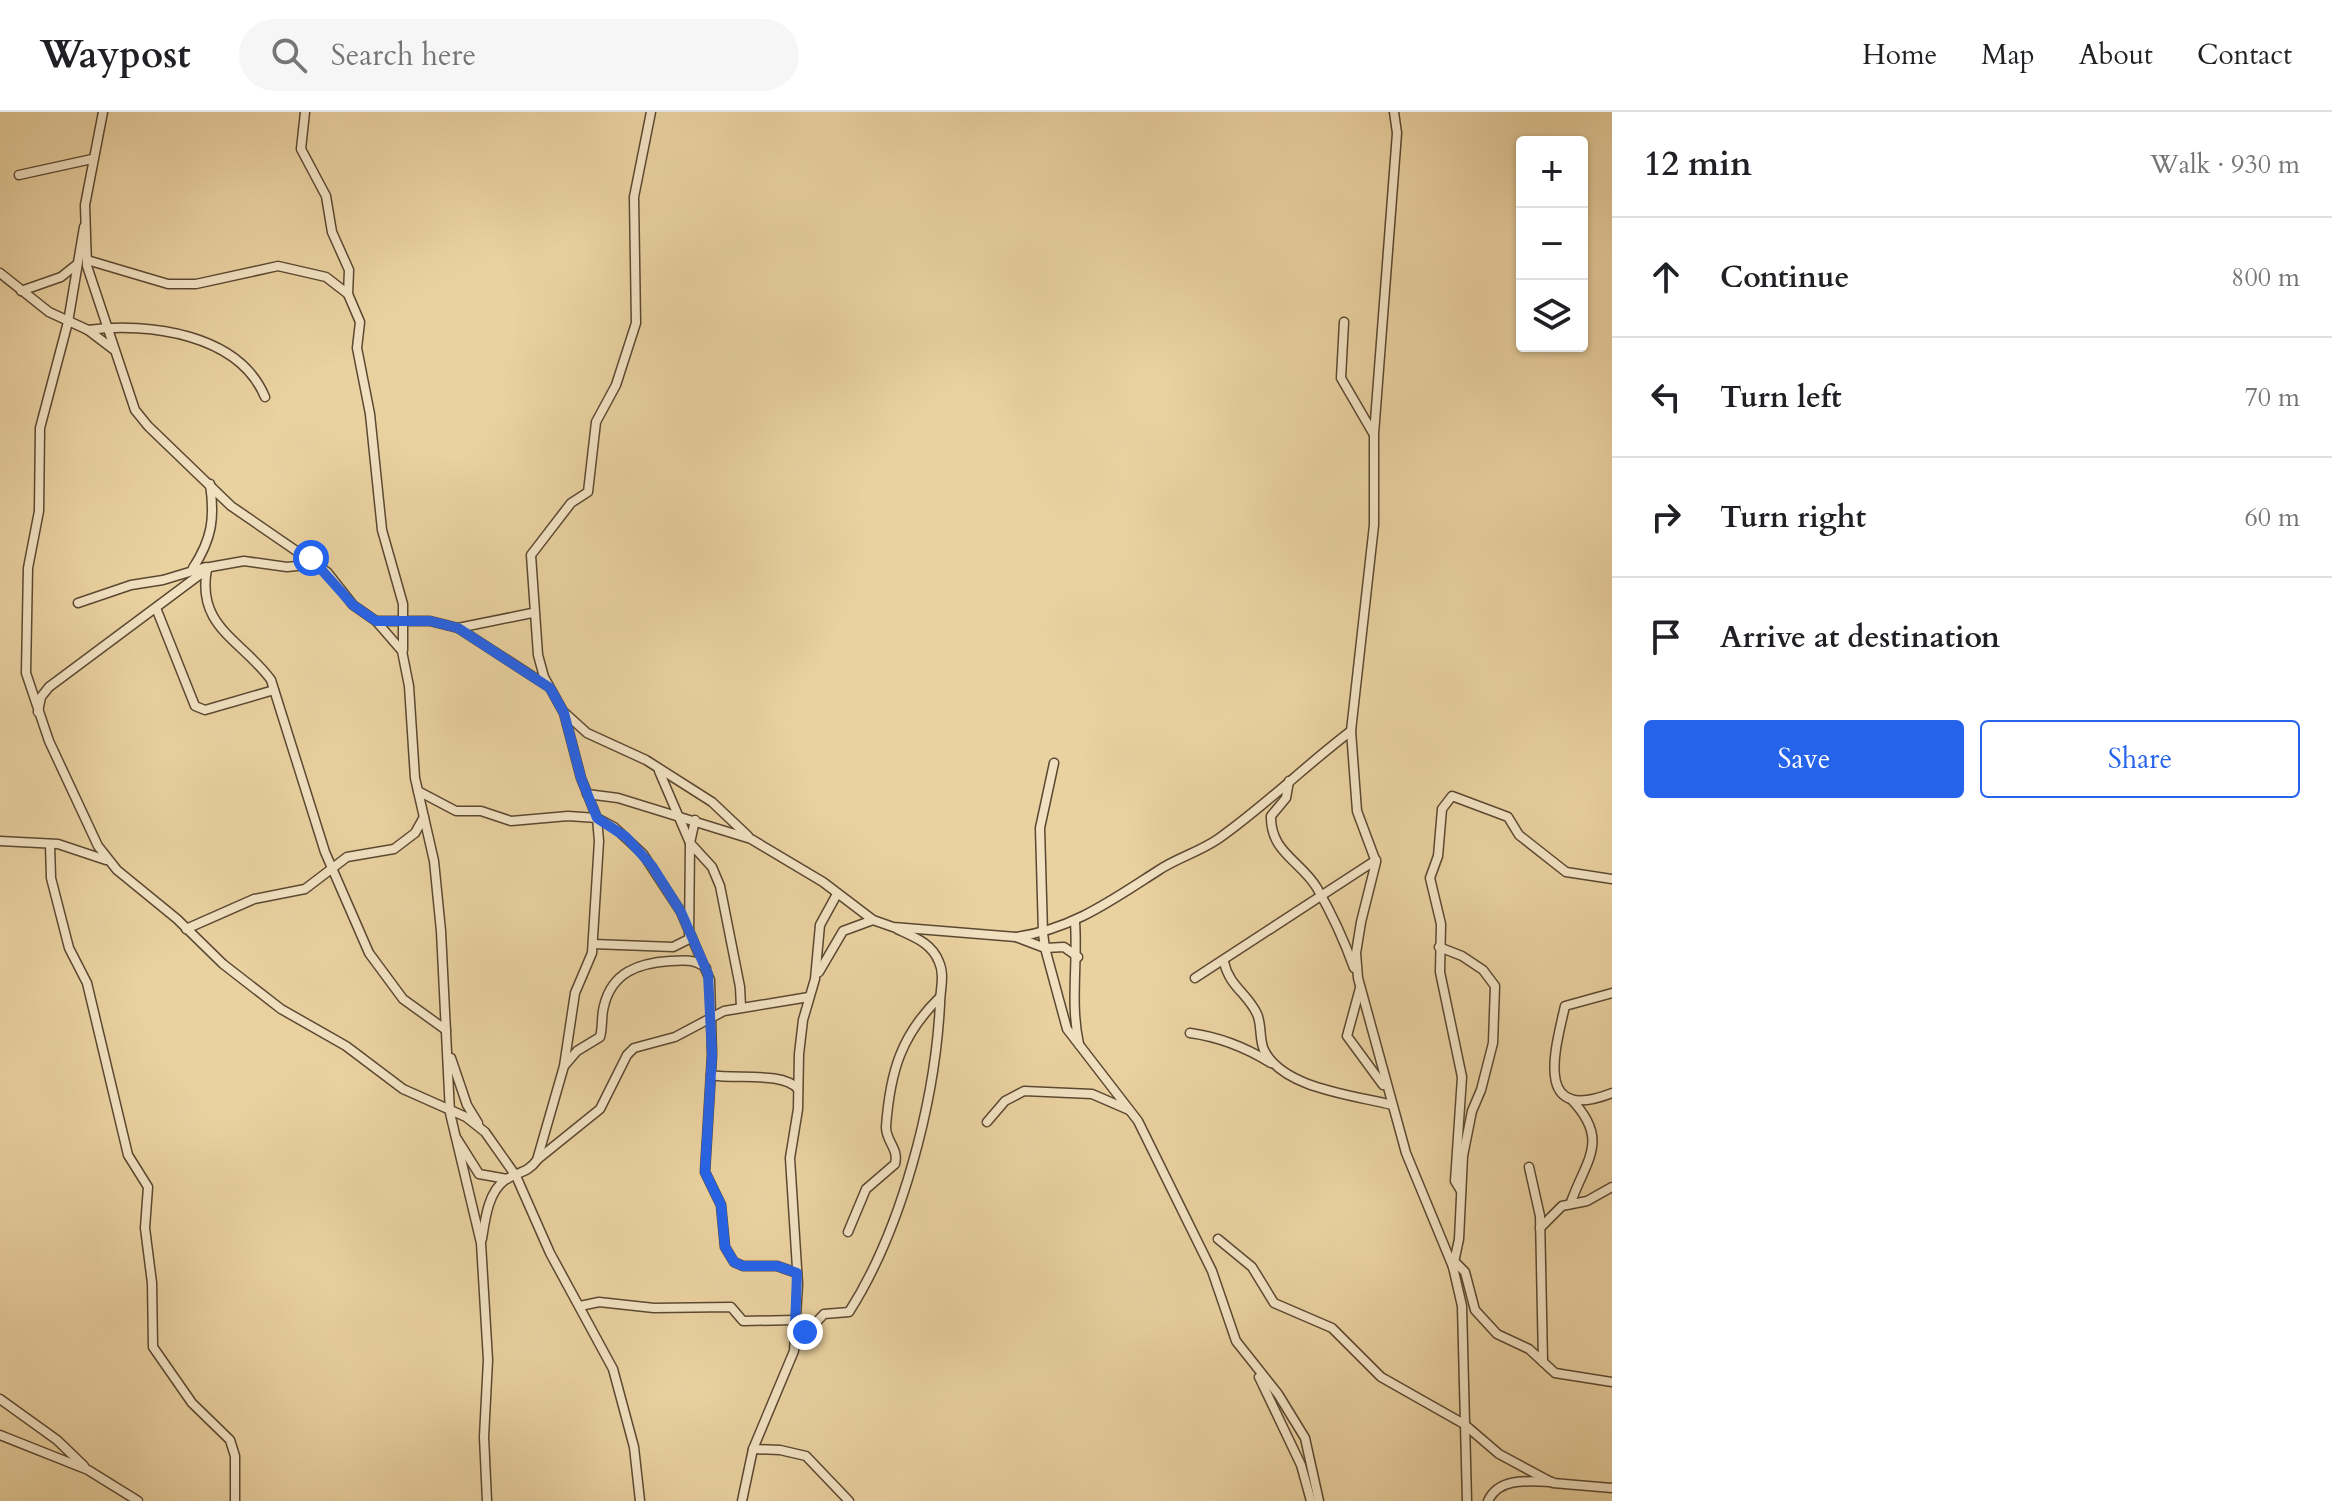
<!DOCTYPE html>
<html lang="en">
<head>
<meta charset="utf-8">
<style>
	body { margin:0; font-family:Cardo,serif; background:#f6f6f6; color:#202124 }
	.controls { position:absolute; right:24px; top:24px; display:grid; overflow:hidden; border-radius:8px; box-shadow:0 2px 6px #0004 }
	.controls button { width:72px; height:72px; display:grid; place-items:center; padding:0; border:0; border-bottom:2px solid #e0e0e0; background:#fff; color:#202124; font:40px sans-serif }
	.stop { position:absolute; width:24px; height:24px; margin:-18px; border:6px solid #2563eb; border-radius:50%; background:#fff }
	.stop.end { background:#2563eb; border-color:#fff; box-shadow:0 2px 8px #0008 }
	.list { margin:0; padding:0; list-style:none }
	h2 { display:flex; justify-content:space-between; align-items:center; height:104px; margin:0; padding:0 32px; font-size:34px }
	h2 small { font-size:26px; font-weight:400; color:#757577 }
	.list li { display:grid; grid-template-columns:52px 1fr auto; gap:24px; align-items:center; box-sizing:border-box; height:120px; padding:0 32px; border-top:2px solid #e0e0e0 }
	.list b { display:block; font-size:30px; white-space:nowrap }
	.list em { font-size:26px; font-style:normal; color:#757577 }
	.actions { display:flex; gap:16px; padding:24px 32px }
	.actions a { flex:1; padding:18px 0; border:2px solid #2563eb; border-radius:8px; text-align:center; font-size:28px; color:#2563eb }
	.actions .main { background:#2563eb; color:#fff }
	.icon { flex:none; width:44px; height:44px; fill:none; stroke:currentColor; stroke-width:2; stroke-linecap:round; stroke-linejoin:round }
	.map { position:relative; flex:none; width:1612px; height:1389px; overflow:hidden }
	header { display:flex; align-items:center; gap:48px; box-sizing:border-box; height:112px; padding:0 40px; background:#fff; border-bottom:2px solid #e0e0e0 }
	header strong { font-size:38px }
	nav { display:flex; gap:44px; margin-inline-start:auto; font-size:28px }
	.search { width:560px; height:72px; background:#f6f6f6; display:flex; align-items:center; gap:20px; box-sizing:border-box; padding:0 28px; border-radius:44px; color:#757577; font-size:30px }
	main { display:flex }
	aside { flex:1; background:#fff }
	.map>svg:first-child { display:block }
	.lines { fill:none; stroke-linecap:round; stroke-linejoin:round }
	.street-casing { stroke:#5b4832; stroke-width:11 }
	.street { stroke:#f1e1c1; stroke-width:8 }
	.route { stroke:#2563eb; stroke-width:10 }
</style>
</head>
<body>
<header>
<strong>Waypost</strong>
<div class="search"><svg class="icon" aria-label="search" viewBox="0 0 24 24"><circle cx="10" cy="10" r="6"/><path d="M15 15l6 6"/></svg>Search here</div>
<nav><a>Home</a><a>Map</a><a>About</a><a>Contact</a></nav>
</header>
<main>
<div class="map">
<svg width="1612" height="1389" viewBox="0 0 1612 1389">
	<rect width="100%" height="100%" fill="#ead1a0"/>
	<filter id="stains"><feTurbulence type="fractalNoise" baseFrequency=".0025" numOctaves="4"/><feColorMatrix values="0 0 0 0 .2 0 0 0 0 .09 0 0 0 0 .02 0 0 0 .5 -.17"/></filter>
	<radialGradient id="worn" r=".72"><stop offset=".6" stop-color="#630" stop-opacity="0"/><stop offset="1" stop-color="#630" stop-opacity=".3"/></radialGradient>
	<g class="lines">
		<defs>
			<g id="street">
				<polyline points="103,0 85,93 87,154 135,298 148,314 231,394 327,460 353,493 376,509 402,539 409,574 415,666 434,749 441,819 450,1001 481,1131 488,1248 484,1325 487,1389"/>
				<polyline points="305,0 301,37 326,84 332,120 349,158 348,182 360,210 357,236 370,302 382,418 403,492 403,538"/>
				<polyline points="1394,0 1397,21 1374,322 1374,413 1351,619 1357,699 1376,750 1361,810 1356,841 1358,866 1406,1041 1453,1155 1462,1194 1467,1389"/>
				<polyline points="19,63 92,47"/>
				<polyline points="84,115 68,210 40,316 39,399 28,456 26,561 49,629 98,734 117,758 177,807 223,852 281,897 346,934 403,977 466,1005 485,1020 516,1064 550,1141 613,1257 634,1335 640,1389"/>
				<polyline points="87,148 168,172 196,172 278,154 326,165 348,182"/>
				<polyline points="0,161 49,200 88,218 113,237"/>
				<polyline points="21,179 61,165 76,153"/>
				<polyline points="1344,210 1341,266 1373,321"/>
				<path d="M 88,218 C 149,210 239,222 265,285"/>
				<path d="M 193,456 C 212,427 215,406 210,372"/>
				<path d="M 207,457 C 196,515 242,528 271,568 L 325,740 L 369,841 L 403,887 L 446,918"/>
				<polyline points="78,491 131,473 163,468 206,455"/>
				<polyline points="156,496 195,594 205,598 274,578"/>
				<polyline points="376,509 430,509 458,516 532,501"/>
				<polyline points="458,516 549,575"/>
				<polyline points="38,600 41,585 49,575 210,455 244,449 287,455 316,452"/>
				<polyline points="565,601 587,621 646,648 712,690 748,724"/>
				<polyline points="1054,651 1040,716 1043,821 1045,836 1064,835 1078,845"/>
				<polyline points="659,659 690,731 712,755 720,774 740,875 741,895"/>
				<path d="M 1289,669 L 1286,686 L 1271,704 C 1270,740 1301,749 1317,776 C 1332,802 1344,828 1354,856"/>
				<polyline points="418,679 456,699 481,699 511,709 568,704 597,706 614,715 643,742 681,800 710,868 712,943 705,1060 721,1093 725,1135 734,1150 743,1154 777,1154 797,1161"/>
				<polyline points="587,682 618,686 751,727 823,770 873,808 893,815 1016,825 1045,836 1067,917 1138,1009 1212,1159 1236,1229 1278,1282 1305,1326 1319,1389"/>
				<polyline points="0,729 58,732 106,748"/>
				<polyline points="50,732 51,766 69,836 87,871 128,1043 148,1075 145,1116 152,1171 153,1235 192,1291 230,1328 235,1344 235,1389"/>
				<path d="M 1075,810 C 1078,851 1070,892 1079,932"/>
				<polyline points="186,817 254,787 305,777 347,745 394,737 415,721 424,705"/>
				<path d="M 1016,825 C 1073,817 1112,788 1159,758 C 1177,746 1199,740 1218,727 C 1265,694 1306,653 1351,619"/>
				<polyline points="593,832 673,835 689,827 690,731 695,708"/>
				<polyline points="1439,835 1462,844 1483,858 1495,874 1493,931 1481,978 1472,999 1463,1044 1459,1127 1453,1155"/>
				<path d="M 1224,850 C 1229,874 1248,882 1257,902 C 1262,913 1259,927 1264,938 C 1283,977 1354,983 1392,993"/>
				<polyline points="819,860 843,819 873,808"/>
				<polyline points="1195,866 1376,748"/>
				<polyline points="1360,876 1347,924 1383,973"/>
				<path d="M 1612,881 L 1565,894 C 1555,938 1533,1012 1612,981"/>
				<path d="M 1190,921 C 1220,925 1245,935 1271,951"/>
				<polyline points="451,946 467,993 478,1011"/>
				<path d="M 565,953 L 577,939 L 600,925 C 603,915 601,904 604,894 C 612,860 639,851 670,849 C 684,848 695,847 706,856"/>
				<path d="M 711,963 C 736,968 782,959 798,977"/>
				<polyline points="987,1010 1005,989 1024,979 1092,982 1129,998"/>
				<polyline points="457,1027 479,1062 507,1067"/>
				<polyline points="538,1047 600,997 627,943 634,936 675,925 724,899 809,885"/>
				<polyline points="1529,1055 1540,1104 1543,1250"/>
				<polyline points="1461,1079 1455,1069 1462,965 1440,860 1441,812 1430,766 1438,744 1442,697 1452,684 1508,705 1519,723 1566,760 1612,767"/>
				<path d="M 1571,1090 C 1587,1046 1610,1028 1571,987"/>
				<polyline points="1540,1116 1562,1094 1587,1089 1612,1075"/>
				<path d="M 848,1120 L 866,1077 L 895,1052 C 899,1036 886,1030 886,1015 C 890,960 901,923 940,885"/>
				<path d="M 482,1127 C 485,1108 488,1080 505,1068 C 517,1060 528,1061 537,1048 L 564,954 L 575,881 L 592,841 L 599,729 L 597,706 L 581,666 L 564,601 L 544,565 L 538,543 L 531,443 L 571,391 L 588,380 L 596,310 L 616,273 L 636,211 L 634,85 L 651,0"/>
				<polyline points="1218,1127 1252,1155 1274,1191 1332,1216 1381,1265 1464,1312 1499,1342 1553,1371 1612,1376"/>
				<polyline points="1455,1150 1465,1160 1475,1198 1497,1222 1529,1237 1555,1261 1612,1270"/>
				<polyline points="580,1194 599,1190 654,1196 731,1195 743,1209 795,1208"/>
				<path d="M 795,1216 L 808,1219 L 824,1202 L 849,1200 C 902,1117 935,990 940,892 C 940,878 945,863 939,850 C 932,831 914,825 897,817"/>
				<polyline points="1259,1265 1301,1353 1311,1389"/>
				<polyline points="0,1287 57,1328 84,1354"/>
				<polyline points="0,1323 88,1358 138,1389"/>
				<polyline points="753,1337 780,1338 806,1344 849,1389"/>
				<polyline points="742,1389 753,1337 794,1239 798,1172 790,1046 798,997 799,942 803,908 815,867 820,813 837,782"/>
				<path d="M 1488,1389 C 1499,1365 1529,1369 1552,1370"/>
			</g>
		</defs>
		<use href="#street" class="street-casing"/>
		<use href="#street" class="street"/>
	</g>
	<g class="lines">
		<polyline class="route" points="311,446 353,493 376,509 430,509 458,516 550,576 564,601 581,666 597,706 626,725 652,754 681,800 708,862 712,943 705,1060 721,1093 725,1135 734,1150 743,1154 777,1154 797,1161 795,1216 805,1220"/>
	</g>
	<rect width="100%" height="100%" filter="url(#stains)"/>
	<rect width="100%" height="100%" fill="url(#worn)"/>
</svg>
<div class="controls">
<button>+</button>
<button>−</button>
<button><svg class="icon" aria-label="layers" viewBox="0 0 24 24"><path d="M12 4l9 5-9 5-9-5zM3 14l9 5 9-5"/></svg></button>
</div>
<div class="stop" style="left:311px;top:446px"></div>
<div class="stop end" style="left:805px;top:1220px"></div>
</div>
<aside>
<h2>12 min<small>Walk · 930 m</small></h2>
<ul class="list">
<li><svg class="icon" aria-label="ahead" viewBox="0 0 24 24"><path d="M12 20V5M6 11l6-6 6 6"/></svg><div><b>Continue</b></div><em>800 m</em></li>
<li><svg class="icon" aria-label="left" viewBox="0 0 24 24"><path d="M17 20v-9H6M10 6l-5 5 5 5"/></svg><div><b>Turn left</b></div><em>70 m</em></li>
<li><svg class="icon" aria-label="right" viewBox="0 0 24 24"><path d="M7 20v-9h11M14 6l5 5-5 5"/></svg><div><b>Turn right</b></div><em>60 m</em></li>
<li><svg class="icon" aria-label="arrive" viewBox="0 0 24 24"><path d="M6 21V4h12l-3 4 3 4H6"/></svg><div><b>Arrive at destination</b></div></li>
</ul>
<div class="actions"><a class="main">Save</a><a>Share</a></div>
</aside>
</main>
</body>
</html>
